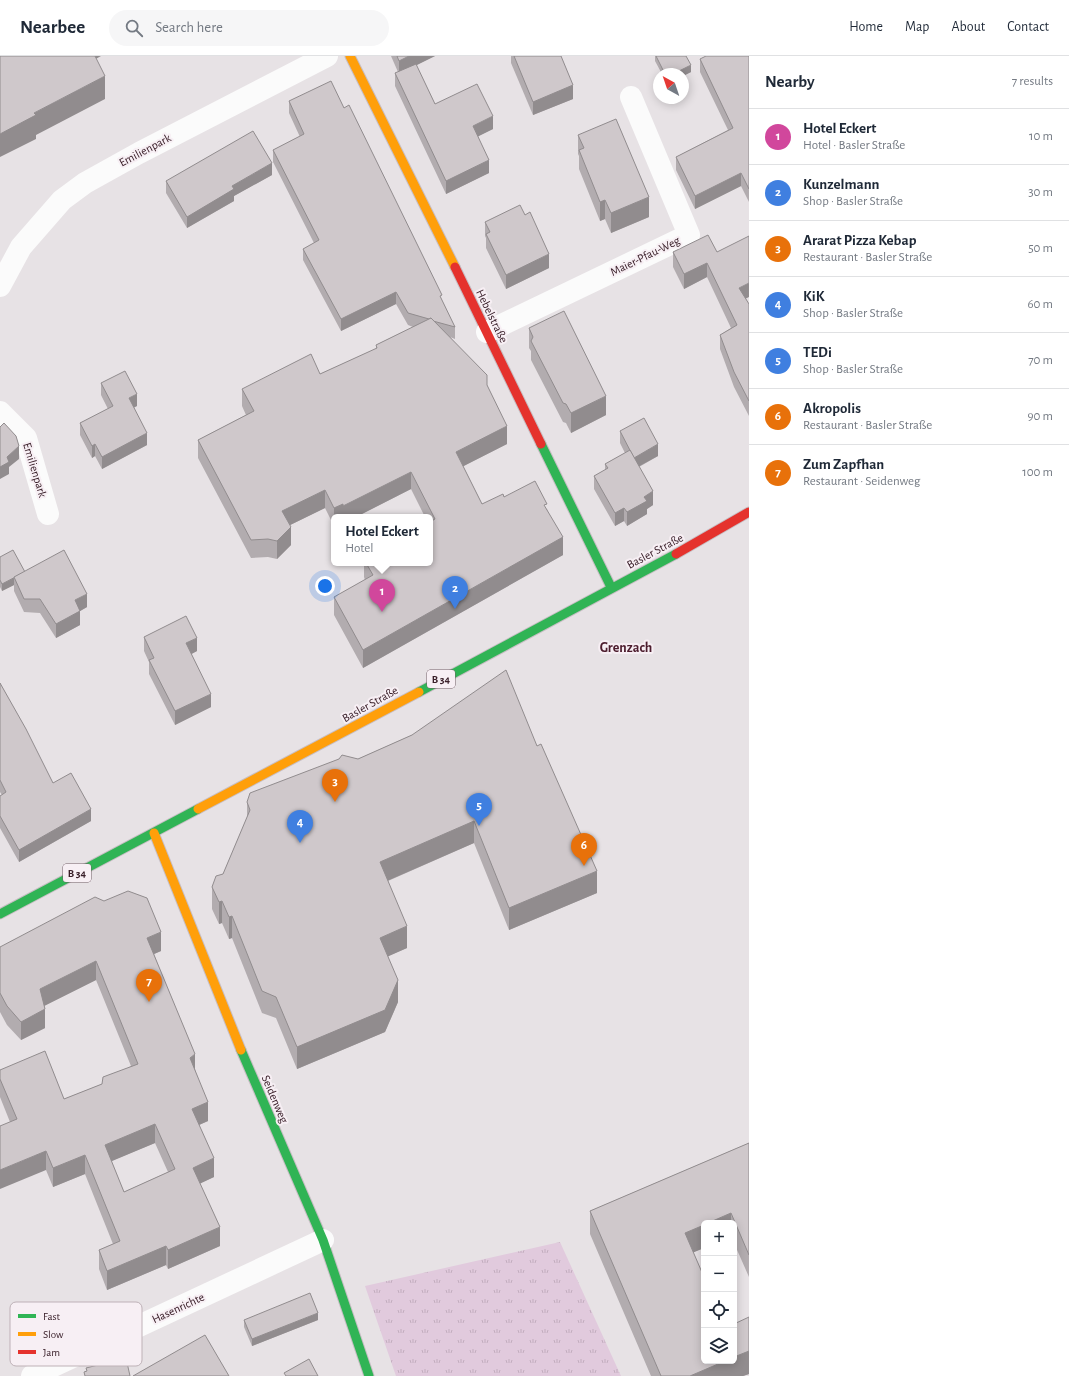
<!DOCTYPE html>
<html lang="en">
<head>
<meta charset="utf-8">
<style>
	body { margin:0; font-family:"Alegreya Sans",sans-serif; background:#f6f6f7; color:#1f2937 }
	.controls { position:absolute; right:12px; bottom:12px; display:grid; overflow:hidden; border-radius:6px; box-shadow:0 2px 10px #0003 }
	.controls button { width:36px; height:36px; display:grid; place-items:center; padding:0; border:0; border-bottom:1px solid #e0e1e3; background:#fff; color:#1f2937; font:20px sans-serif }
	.compass { position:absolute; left:653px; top:12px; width:36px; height:36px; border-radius:50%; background:#fff; box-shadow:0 2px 10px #0003; rotate:320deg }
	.you { position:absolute; left:325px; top:530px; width:14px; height:14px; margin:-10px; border:3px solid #fff; border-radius:50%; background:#1a73e8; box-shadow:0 0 0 6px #1a73e833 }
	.badge { display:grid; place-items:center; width:26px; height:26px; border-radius:50%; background:#77646b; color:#fff; font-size:13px; font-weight:700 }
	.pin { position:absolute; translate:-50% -33px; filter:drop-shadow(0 1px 2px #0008) }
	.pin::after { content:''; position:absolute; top:21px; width:14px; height:12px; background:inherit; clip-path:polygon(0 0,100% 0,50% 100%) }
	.popup { position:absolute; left:331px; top:458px; width:102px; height:52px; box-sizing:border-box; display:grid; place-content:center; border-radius:6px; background:#fff; filter:drop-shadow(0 1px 3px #0005); font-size:13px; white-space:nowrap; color:#747a83 }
	.popup b { font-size:15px; color:#1f2937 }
	.popup::after { content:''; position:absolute; left:50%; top:100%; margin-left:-8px; border:8px solid transparent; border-top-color:#fff }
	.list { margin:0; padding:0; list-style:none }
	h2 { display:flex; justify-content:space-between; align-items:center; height:52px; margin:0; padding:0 16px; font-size:17px }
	h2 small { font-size:13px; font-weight:400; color:#747a83 }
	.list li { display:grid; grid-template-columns:26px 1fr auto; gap:12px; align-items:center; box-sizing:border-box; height:56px; padding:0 16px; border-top:1px solid #e0e1e3 }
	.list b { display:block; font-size:15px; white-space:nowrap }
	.list p { margin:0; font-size:13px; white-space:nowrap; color:#747a83 }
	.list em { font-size:13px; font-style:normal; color:#747a83 }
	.icon { flex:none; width:22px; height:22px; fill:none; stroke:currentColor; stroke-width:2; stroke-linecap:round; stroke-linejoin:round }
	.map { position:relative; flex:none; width:749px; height:1320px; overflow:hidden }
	header { display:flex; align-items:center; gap:24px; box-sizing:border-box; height:56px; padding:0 20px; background:#fff; border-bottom:1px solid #e0e1e3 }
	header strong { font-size:19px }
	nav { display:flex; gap:22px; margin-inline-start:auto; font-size:14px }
	.search { width:280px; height:36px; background:#f6f6f7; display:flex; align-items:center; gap:10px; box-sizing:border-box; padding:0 14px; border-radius:22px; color:#747a83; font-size:15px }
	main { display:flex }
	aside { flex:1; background:#fff }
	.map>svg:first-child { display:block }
	.park { fill:url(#park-tufts) }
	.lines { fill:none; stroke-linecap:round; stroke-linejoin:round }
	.fast-casing { stroke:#c7bec3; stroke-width:11 }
	.slow-casing { stroke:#c7bec3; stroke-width:11 }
	.jam-casing { stroke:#c7bec3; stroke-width:11 }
	.street { stroke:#fbfbfb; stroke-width:22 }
	.fast { stroke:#30b455; stroke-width:9 }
	.slow { stroke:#ff9f0a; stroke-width:9 }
	.jam { stroke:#e5322d; stroke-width:9 }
	.wall { fill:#b2acaf; fill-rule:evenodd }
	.shaded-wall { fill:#918c8e }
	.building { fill:#cfc8cb; stroke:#918c8e; fill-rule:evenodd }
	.labels { text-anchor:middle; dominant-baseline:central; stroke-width:4; stroke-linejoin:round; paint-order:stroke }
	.shield { fill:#f7eff4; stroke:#735e67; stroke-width:1 }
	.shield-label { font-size:11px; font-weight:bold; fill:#3a202a }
	.street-label { font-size:12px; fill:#3a202a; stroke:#f7eff4 }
	.quarter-label { font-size:14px; font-weight:bold; fill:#4c1c2d; stroke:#f7eff4 }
	.key { fill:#f7eff4; stroke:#beb1b7; stroke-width:1 }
	.key-label { font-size:11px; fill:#3a202a }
</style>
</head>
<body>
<header>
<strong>Nearbee</strong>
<div class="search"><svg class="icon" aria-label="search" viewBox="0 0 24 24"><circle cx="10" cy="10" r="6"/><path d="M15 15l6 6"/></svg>Search here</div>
<nav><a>Home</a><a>Map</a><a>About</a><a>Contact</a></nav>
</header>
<main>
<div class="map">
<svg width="749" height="1320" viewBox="0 0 749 1320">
	<defs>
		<pattern id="park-tufts" width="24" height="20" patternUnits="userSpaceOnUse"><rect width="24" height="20" fill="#e1cadd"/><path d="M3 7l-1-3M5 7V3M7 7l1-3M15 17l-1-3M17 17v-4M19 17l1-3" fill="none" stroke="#c2adbe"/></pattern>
	</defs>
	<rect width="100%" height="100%" fill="#e7e2e5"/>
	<polygon class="park" points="560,1186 621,1320 396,1320 365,1230"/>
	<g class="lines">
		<defs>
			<g id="fast">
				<polyline points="541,388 611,531"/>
				<polyline points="419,636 676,498"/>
				<polyline points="0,858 198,753"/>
				<polyline points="241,994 323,1184 369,1320"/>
			</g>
			<g id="slow">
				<polyline points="350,0 455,211"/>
				<polyline points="198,753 419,636"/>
				<polyline points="154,777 241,994"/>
			</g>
			<g id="jam">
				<polyline points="455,211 541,388"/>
				<polyline points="676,498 749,456"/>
			</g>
		</defs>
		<use href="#fast" class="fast-casing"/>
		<use href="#slow" class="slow-casing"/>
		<use href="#jam" class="jam-casing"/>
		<g class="street">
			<polyline points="0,230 21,191 62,144 85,127 139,97 327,0"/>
			<polyline points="487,276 689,179 631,41"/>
			<polyline points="0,356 26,382 48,458"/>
			<polyline points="32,1320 323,1184"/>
		</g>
		<use href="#fast" class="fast"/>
		<use href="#slow" class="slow"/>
		<use href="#jam" class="jam"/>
	</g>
	<g class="wall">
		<polygon points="391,0 435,0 416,9 435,48 493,73 478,80 489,117 446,138 395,30 395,17 398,16"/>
		<polygon points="511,0 561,0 573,43 533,59 511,7"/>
		<polygon points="655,0 686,0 691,16 683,20 683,18 662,18 655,5"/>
		<polygon points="749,0 749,146 741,130 695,153 676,114 676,101 728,74 700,16 700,3"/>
		<polygon points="289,45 344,52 455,271 455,283 450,281 487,329 507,388 463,410 482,448 504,441 547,453 563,499 363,612 334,559 334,541 365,524 364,521 364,507 430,507 430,461 425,461 411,433 356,461 334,461 334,470 325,452 290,469 291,489 277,503 268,501 251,502 198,402 198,384 246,359 242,350 242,333 320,318 376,293 376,289 413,271 408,269 396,248 341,275 303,204 303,193 314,187 273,106 273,94 300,81 289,57"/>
		<polygon points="578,79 649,161 611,177 605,163 600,165 579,113 579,100 578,98"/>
		<polygon points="272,119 234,140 234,145 187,172 166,137 166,125"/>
		<polygon points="485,166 549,212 506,233 486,192 486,182 485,180"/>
		<polygon points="673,196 717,196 749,248 749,360 734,331 720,293 720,279 731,272 707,221 684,233 673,211"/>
		<polygon points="529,272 606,359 571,377 566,367 563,366 531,304 531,295 529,292"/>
		<polygon points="101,327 137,350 134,351 147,389 102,413 95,400 92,402 80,379 80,367 108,353 101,339"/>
		<polygon points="620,375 658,400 639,411 653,449 647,453 647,458 627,470 624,465 615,470 594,433 594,420 605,414 605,408 625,397 620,387"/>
		<polygon points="0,501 87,551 80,555 80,569 56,582 40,557 24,556 14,535 14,529 2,535 0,531"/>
		<polygon points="144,581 197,595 191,598 211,651 175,669 149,618 149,606 144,595"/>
		<polygon points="0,627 53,727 91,765 19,806 0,772 0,740 2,739 0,736"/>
		<polygon points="412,679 597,837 509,874 474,787 388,825 407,892 388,900 398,946 385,976 297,1013 276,962 262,957 232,882 229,883 222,867 219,868 212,853 212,831 223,818 247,762 247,746 358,703"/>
		<path d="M 0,891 L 161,895 L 154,898 L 195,1013 L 208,1065 L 199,1069 L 214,1121 L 200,1127 L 220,1190 L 168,1213 L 166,1209 L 107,1234 L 99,1213 L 99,1194 L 113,1188 L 85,1118 L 53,1131 L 46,1114 L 10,1066 L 0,1041 L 0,1014 L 64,1043 L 102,1028 L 131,1010 L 96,924 L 44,950 L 45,972 L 21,984 L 7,969 L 0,956 ZM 155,1087 L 168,1116 L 124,1136 L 111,1105 Z"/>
		<polygon points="749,1087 749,1221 734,1187 734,1167 704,1167 704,1192 693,1196 704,1305 749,1261 749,1318 743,1320 651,1320 590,1178 590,1155"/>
		<polygon points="244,1264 318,1264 252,1290 244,1271"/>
	</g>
	<g class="shaded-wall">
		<polygon points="87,0 101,0 87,8"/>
		<polygon points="409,0 435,0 399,18 399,5"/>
		<polygon points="691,9 691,16 683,20 683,18 673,18"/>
		<polygon points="105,20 105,43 36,79 36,83 0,101 0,78 34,57"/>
		<polygon points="573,29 573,43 533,59 533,46"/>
		<polygon points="493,60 493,73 473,83 473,70"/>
		<polygon points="489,104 489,117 446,138 446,125"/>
		<polygon points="272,107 272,119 234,140 234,145 187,172 187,161 232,130"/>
		<polygon points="741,117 741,130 695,153 695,140"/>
		<polygon points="649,141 649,161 611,177 611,157"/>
		<polygon points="605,144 605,163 600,165 600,146"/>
		<polygon points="549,198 549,212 506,233 506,219"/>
		<polygon points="707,207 707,221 684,233 684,218"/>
		<polygon points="749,227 749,241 739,246 739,232"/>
		<polygon points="396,236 396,248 341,275 341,263"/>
		<polygon points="137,338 137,350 129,354 129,342"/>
		<polygon points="606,340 606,359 571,377 571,357"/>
		<polygon points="507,370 507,388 456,414 456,396"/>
		<polygon points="147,377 147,389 102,413 102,401"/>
		<polygon points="95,388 95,400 92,402 92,390"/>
		<polygon points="658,388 658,400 634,413 634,402"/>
		<polygon points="19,390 19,403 9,411 9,418 0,423 0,411 7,401"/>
		<polygon points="411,416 411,433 356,461 343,461 343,450"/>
		<polygon points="325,434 325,452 282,473 282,455"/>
		<polygon points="653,435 653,449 647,453 647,458 627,470 627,456 644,441"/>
		<polygon points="343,448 343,461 334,461 334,470 334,452"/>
		<polygon points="624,452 624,465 615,470 615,457"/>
		<polygon points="291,471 291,489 277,503 277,485"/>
		<polygon points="563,481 563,499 363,612 363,594"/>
		<polygon points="14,522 14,529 2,535 2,528"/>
		<polygon points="87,538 87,551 75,558 75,544"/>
		<polygon points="80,555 80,569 56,582 56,568"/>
		<polygon points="197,582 197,595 186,601 186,587"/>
		<polygon points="211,638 211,651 175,669 175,655"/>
		<polygon points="91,753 91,765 19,806 19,794"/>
		<polygon points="474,765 474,787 380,828 380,806"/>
		<polygon points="597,815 597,837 509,874 509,852"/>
		<polygon points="222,845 222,867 219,868 219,846"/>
		<polygon points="232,860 232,882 229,883 229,861"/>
		<polygon points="407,870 407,892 380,904 380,882"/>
		<polygon points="161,876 161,895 147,901 147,882"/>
		<polygon points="96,905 96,924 40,952 40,933"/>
		<polygon points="398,924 398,946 385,976 297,1013 297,991"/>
		<polygon points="45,953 45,972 21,984 21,966"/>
		<polygon points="195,998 195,1016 190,1002"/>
		<polygon points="208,1046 208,1065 192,1072 192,1053"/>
		<polygon points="155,1068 155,1087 105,1108 105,1089"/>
		<polygon points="46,1095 46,1114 0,1133 0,1114"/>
		<polygon points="85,1099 85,1118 53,1131 53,1112"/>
		<polygon points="214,1102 214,1121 193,1131 193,1112"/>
		<polygon points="731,1157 731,1167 708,1167"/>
		<polygon points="704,1169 704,1192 685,1200 685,1177"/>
		<polygon points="220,1171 220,1190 168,1213 168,1194"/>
		<polygon points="166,1190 166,1209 107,1234 107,1215"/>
		<polygon points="318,1257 318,1264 252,1290 252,1283"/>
		<polygon points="749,1295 749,1318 743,1320 690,1320 725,1305 734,1305 734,1301"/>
	</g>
	<g class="building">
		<polygon points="0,0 95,0 105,20 34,57 36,59 0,78"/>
		<polygon points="397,0 409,0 399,5"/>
		<polygon points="514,0 561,0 573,29 533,46"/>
		<polygon points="656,0 686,0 691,9 673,18 665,18"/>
		<polygon points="706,0 749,0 749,133 741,117 695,140 676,101 733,72 700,3"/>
		<polygon points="416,8 435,48 477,28 493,60 473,70 489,104 446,125 395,17"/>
		<polygon points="331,25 344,52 349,49 442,239 440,240 455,271 433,265 431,262 429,263 408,257 396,236 341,263 303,193 319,184 273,94 304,78 289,45"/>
		<polygon points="616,63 649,141 611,157 605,144 600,146 579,94 584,92 578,79"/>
		<polygon points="253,75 272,107 232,130 234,133 187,161 166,125"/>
		<polygon points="520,149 525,159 530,156 549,198 506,219 486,178 490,176 485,166"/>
		<polygon points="708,179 717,196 749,180 749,227 739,232 749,248 749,345 734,316 720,279 737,269 707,207 684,218 673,196"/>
		<polygon points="564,255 606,340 571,357 566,348 563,347 531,285 533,281 529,272"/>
		<polygon points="431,262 487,319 487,329 507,370 456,396 482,448 503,438 504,441 535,425 547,448 544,449 563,481 363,594 334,541 373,519 366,507 430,507 430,466 435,463 411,416 343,450 343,448 334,452 325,434 282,455 291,471 277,485 268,483 251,484 198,384 254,355 242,333 311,298 320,318 377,292 376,289"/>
		<polygon points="125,315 137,338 129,342 147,377 102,401 95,388 92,390 80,367 113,350 101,327"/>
		<polygon points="644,362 658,388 634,402 620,375"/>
		<polygon points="4,367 16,380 19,390 7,401 9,406 0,411 0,371"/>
		<polygon points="630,394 653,435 644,441 647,445 627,456 624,452 615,457 594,420 608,412 605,408"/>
		<polygon points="13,494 25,516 2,528 0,524 0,501"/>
		<polygon points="64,494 87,538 75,544 80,555 56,568 40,543 24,543 14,521"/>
		<polygon points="186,560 197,582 186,587 211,638 175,655 149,604 154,602 144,581"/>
		<polygon points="506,614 537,690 541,688 597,815 509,852 474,765 380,806 407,870 380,882 398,924 385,954 297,991 276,941 262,935 232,860 229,861 222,845 219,846 212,831 216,820 223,818 250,754 247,746 250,737 339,703 342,699 358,703 412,679"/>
		<polygon points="0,627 26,673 53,727 71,717 91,753 19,794 0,760 0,740 6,736 0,724"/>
		<path d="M 128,835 L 147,842 L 161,876 L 147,882 L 195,998 L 190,1002 L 208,1046 L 192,1053 L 214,1102 L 193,1112 L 220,1171 L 168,1194 L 166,1190 L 107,1215 L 99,1194 L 120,1185 L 85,1099 L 53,1112 L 46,1095 L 0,1114 L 0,1070 L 17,1063 L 0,1023 L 0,1014 L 45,995 L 64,1043 L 102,1028 L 103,1021 L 138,1008 L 96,905 L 40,933 L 45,953 L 21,966 L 7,950 L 0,937 L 0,891 L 95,841 L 104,845 ZM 155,1068 L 175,1113 L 124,1136 L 105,1089 Z"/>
		<polygon points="749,1087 749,1199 731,1157 708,1167 704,1167 704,1169 685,1177 704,1221 704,1305 725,1305 690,1320 661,1320 590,1155"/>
		<polygon points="310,1237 318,1257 252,1283 244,1264"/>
		<polygon points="749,1261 749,1295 734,1301 734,1268"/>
		<polygon points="205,1279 229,1320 133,1320"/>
		<polygon points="126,1302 130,1320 85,1320 84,1316 87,1315 86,1312"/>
		<polygon points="309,1303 318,1320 286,1320 284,1317"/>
	</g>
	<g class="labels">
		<g class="shield">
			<rect x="427" y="614" width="28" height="18" rx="3"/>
			<rect x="63" y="808" width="28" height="18" rx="3"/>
		</g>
		<g class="shield-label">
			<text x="441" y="623">B 34</text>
			<text x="77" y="817">B 34</text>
		</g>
		<g class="street-label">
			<text transform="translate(145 94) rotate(-28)">Emilienpark</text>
			<text transform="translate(645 200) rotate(-26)">Maier-Pfau-Weg</text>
			<text transform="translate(492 260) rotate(64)">Hebelstraße</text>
			<text transform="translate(35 414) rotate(73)">Emilienpark</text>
			<text transform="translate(655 495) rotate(-28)">Basler Straße</text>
			<text transform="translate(370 648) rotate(-29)">Basler Straße</text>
			<text transform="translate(275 1043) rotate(67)">Seidenweg</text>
			<text transform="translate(178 1252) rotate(-25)">Hasenrichte</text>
		</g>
		<g class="quarter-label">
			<text x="626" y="592">Grenzach</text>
		</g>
	</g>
	<rect x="10" y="1246" width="132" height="64" rx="6" class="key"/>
	<rect x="18" y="1258" width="18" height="4" fill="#30b455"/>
	<rect x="18" y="1276" width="18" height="4" fill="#ff9f0a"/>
	<rect x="18" y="1294" width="18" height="4" fill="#e5322d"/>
	<g class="key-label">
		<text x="43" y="1264">Fast</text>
		<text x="43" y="1282">Slow</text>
		<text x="43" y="1300">Jam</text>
	</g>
</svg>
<div class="controls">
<button>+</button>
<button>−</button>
<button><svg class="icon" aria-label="locate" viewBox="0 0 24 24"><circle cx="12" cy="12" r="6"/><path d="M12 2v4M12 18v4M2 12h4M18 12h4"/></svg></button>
<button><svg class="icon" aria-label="layers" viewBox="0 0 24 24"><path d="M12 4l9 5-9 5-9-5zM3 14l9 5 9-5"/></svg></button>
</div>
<svg class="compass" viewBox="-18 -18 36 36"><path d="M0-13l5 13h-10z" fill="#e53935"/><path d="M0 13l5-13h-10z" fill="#747a83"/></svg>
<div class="you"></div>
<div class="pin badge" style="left:382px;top:556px;background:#d1479c">1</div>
<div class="popup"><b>Hotel Eckert</b>Hotel</div>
<div class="pin badge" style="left:455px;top:553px;background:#3f7fe0">2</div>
<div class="pin badge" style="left:335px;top:746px;background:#e8710a">3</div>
<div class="pin badge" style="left:300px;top:787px;background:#3f7fe0">4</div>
<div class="pin badge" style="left:479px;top:770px;background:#3f7fe0">5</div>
<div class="pin badge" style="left:584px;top:810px;background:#e8710a">6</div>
<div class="pin badge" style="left:149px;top:946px;background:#e8710a">7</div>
</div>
<aside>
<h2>Nearby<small>7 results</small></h2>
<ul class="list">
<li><span class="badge" style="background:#d1479c">1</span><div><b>Hotel Eckert</b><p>Hotel · Basler Straße</p></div><em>10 m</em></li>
<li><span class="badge" style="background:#3f7fe0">2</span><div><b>Kunzelmann</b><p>Shop · Basler Straße</p></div><em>30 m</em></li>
<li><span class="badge" style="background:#e8710a">3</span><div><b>Ararat Pizza Kebap</b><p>Restaurant · Basler Straße</p></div><em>50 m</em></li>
<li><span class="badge" style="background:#3f7fe0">4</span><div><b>KiK</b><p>Shop · Basler Straße</p></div><em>60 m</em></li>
<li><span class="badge" style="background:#3f7fe0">5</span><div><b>TEDi</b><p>Shop · Basler Straße</p></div><em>70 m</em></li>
<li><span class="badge" style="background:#e8710a">6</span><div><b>Akropolis</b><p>Restaurant · Basler Straße</p></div><em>90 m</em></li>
<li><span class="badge" style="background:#e8710a">7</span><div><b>Zum Zapfhan</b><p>Restaurant · Seidenweg</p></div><em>100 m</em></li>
</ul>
</aside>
</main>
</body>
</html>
